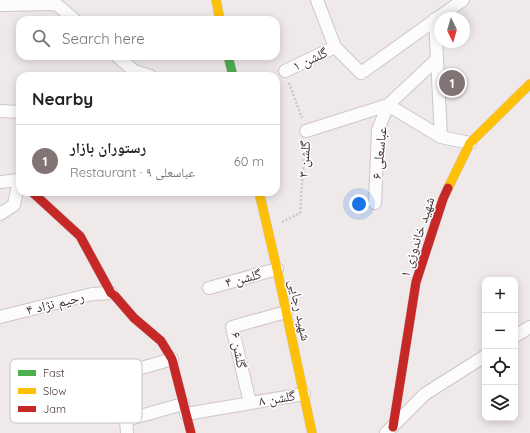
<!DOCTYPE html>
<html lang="en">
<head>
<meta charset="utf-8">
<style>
	body { margin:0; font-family:Quicksand,"Noto Naskh Arabic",sans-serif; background:#f2f2f2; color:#202124 }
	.controls { position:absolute; right:12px; bottom:12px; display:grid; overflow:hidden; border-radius:8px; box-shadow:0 2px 10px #0003 }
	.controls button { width:36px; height:36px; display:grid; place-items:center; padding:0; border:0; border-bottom:1px solid #e0e0e0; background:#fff; color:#202124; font:20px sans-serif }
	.compass { position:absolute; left:434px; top:12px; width:36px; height:36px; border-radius:50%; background:#fff; box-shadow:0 2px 10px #0003; rotate:175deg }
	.you { position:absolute; left:359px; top:204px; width:14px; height:14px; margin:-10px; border:3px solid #fff; border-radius:50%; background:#1a73e8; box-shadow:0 0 0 6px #1a73e833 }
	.badge { display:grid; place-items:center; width:26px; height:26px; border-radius:50%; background:#827475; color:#fff; font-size:13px; font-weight:700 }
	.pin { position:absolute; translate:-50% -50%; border:2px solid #fff; box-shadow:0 1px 4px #0006 }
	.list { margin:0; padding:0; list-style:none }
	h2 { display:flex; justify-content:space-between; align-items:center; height:52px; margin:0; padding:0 16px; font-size:17px }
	h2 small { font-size:13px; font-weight:400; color:#757577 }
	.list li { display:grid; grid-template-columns:26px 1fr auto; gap:12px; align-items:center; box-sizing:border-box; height:72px; padding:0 16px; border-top:1px solid #e0e0e0 }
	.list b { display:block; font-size:15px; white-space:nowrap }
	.list p { margin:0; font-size:13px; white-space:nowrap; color:#757577 }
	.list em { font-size:13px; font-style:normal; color:#757577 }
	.icon { flex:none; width:22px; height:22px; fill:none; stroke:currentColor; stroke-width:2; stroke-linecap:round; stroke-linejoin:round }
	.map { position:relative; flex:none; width:530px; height:433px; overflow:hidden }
	.search { position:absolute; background:#fff; box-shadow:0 2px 10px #0003; left:16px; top:16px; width:264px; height:44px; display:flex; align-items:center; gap:10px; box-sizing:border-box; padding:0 14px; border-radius:12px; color:#757577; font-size:15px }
	.panel { position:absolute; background:#fff; box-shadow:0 2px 10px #0003; left:16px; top:72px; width:264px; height:124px; border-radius:12px }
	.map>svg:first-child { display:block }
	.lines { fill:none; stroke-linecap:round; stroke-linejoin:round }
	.street-casing { stroke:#cec6c7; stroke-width:14 }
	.fast-casing { stroke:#d6c5c5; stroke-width:10 }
	.slow-casing { stroke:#d6c5c5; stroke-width:10 }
	.jam-casing { stroke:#d6c5c5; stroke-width:10 }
	.path { stroke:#cec7c7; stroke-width:2.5; stroke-dasharray:2 2; stroke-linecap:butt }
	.street { stroke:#fdfcfc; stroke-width:12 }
	.fast { stroke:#4caf50; stroke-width:9 }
	.slow { stroke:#ffc107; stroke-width:9 }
	.jam { stroke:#c62828; stroke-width:9 }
	.labels { text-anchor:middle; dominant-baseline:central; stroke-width:3; stroke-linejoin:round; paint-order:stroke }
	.street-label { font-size:14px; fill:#463537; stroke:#fff }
	.key { fill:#fff; stroke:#c8c2c3; stroke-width:1 }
	.key-label { font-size:11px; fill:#463537 }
</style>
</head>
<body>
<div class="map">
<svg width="530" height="433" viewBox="0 0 530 433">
	<rect width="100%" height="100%" fill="#f0e9e9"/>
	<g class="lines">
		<defs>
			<g id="street">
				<polyline points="317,0 335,47 361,73 463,0"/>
				<polyline points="0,5 56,4 75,20"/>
				<polyline points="435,19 441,137"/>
				<polyline points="117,56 134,71 150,76"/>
				<polyline points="285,71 335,47"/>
				<polyline points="388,105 441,137 470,143"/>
				<polyline points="0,111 20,112"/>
				<polyline points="306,131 388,105 437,59"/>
				<polyline points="0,182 19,180"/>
				<polyline points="375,203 378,130 388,105"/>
				<polyline points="0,214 14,205 19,180"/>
				<polyline points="209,288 277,269"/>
				<polyline points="0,317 92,294 111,293"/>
				<polyline points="515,336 530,327"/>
				<polyline points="73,386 152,365 172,359"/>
				<polyline points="250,403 232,327 286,312"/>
				<polyline points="186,414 304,394"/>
				<polyline points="127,433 126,420 183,404"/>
				<polyline points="386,433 425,394 485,356"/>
			</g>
			<polyline id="fast" points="228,56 233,76"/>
			<g id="slow">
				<polyline points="216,0 220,20"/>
				<polyline points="448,188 470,143 530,84"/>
				<polyline points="259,192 277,269 312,433"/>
			</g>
			<g id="jam">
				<polyline points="32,192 80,236 111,293 115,296 134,318 161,341 172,359 191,433"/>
				<polyline points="393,427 416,282 443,199 448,188"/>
			</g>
		</defs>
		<use href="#street" class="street-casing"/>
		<use href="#fast" class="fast-casing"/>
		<use href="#slow" class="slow-casing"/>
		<use href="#jam" class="jam-casing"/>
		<g class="path">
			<polyline points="289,83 302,118"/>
			<polyline points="282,222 300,213 305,144"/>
		</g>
		<use href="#street" class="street"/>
		<use href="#fast" class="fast"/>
		<use href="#slow" class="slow"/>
		<use href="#jam" class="jam"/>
	</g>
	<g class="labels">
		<g class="street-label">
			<text transform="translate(310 59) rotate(-25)">۱ گلشن</text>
			<text transform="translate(379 153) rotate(-84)">۶ عباسعلی</text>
			<text transform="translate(304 159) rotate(-86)">۳ گلشن</text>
			<text transform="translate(417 237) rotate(-72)">۱ شهید خاندوزی</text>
			<text transform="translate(243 278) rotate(-15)">۴ گلشن</text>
			<text transform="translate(55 303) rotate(-14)">رحیم نژاد ۴</text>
			<text transform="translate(300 310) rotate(78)">شهید رجایی</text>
			<text transform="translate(239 350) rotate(80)">۶ گلشن</text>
			<text transform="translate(277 398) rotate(-9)">۸ گلشن</text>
		</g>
	</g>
	<rect x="10" y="359" width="132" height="64" rx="6" class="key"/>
	<rect x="18" y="370" width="18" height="6" fill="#4caf50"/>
	<rect x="18" y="388" width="18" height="6" fill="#ffc107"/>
	<rect x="18" y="406" width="18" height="6" fill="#c62828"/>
	<g class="key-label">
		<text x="43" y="377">Fast</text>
		<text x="43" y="395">Slow</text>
		<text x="43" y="413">Jam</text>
	</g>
</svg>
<div class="controls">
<button>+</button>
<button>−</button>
<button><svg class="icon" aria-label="locate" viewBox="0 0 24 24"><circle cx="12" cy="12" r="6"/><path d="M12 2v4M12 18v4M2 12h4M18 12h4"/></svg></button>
<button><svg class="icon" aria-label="layers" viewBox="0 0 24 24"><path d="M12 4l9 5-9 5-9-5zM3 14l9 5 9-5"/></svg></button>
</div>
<svg class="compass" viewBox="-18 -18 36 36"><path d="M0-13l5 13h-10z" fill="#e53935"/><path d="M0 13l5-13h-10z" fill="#757577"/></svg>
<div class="you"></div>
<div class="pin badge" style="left:452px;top:83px">1</div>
<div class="search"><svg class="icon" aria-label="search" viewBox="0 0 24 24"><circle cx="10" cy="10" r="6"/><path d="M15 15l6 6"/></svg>Search here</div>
<section class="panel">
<h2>Nearby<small></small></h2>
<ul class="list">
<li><span class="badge">1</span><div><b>رستوران بازار</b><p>Restaurant · ۹ عباسعلی</p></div><em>60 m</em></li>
</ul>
</section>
</div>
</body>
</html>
